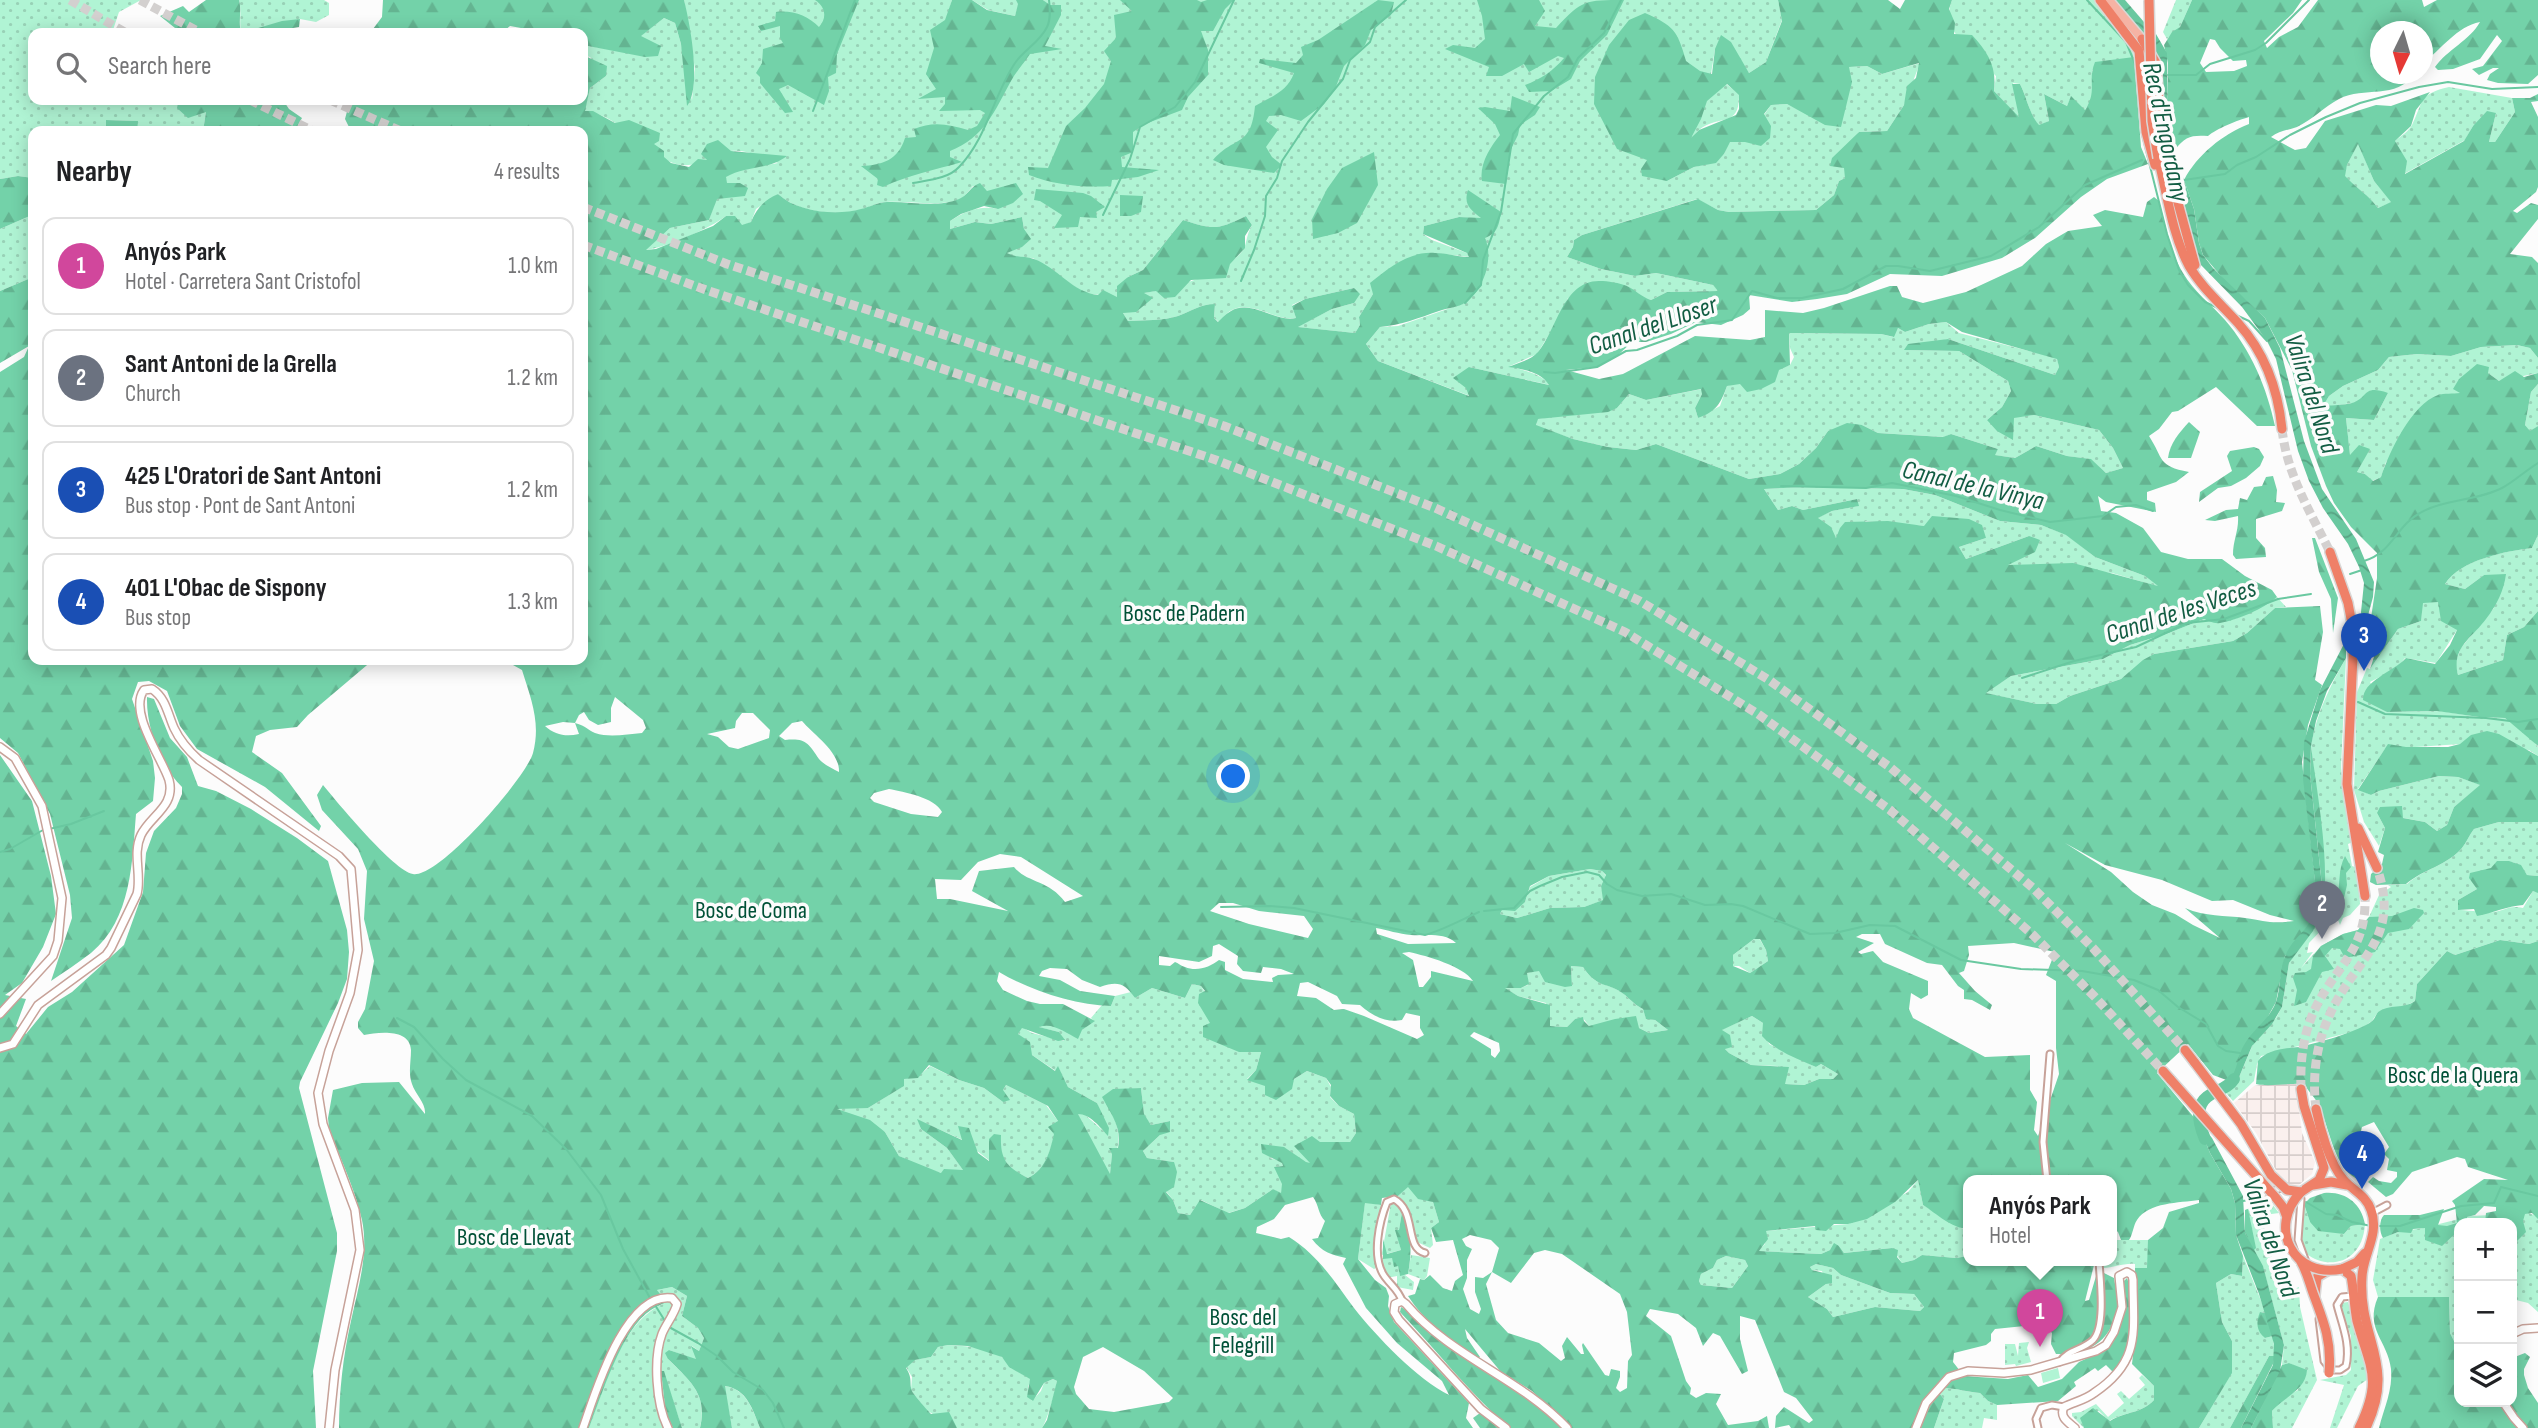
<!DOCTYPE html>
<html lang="en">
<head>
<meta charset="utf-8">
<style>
	body { margin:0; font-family:"Sofia Sans Condensed",sans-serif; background:#f2f2f2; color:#202124 }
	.controls { position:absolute; right:21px; bottom:21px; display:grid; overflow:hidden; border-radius:14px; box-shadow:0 4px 18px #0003 }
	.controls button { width:63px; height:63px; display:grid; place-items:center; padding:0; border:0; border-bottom:2px solid #e0e0e0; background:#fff; color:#202124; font:35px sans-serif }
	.compass { position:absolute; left:2370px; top:21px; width:63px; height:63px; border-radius:50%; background:#fff; box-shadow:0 4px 18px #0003; rotate:185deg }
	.you { position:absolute; left:1234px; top:777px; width:24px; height:24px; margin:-18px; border:5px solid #fff; border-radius:50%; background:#1a73e8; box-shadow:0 0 0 10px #1a73e833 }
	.badge { display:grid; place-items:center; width:46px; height:46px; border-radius:50%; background:#228864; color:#fff; font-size:23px; font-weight:700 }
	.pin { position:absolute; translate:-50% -58px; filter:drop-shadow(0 2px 4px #0008) }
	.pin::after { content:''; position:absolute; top:37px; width:24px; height:21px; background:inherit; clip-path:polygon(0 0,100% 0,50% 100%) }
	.popup { position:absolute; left:1963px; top:1175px; width:154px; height:91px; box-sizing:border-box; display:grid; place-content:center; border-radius:14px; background:#fff; filter:drop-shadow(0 2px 5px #0005); font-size:23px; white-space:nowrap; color:#757577 }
	.popup b { font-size:26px; color:#202124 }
	.popup::after { content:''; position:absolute; left:50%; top:100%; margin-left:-14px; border:14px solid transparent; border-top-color:#fff }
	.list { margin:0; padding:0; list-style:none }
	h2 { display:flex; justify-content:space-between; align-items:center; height:91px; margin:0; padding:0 28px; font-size:30px }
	h2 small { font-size:23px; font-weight:400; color:#757577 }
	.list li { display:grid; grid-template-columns:46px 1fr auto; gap:21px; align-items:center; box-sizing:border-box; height:98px; margin:0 14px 14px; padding:0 14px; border:2px solid #e0e0e0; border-radius:14px }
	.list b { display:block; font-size:26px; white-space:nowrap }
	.list p { margin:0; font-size:23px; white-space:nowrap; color:#757577 }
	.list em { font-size:23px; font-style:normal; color:#757577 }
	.icon { flex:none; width:38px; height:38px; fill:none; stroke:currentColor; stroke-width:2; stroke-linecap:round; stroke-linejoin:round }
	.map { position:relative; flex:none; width:2538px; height:1428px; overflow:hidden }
	.search { position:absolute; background:#fff; box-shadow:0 4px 18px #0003; left:28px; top:28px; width:560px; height:77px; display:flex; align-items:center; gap:18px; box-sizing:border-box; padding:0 24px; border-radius:14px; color:#757577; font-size:26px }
	.panel { position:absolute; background:#fff; box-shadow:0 4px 18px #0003; left:28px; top:126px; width:560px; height:539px; border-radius:14px }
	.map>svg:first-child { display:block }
	.industrial { fill:url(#industrial-grid) }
	.grass { fill:url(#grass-dots) }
	.forest { fill:url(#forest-firs); fill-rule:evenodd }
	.park { fill:#b0f4d4 }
	.water { fill:url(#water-waves) }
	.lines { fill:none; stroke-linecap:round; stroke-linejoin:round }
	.stream { stroke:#69c8a0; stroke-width:2 }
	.river { stroke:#69c8a0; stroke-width:12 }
	.highway-tunnel { stroke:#d3d0cf; stroke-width:9; stroke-dasharray:9 4.5; stroke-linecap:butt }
	.street-casing { stroke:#c7a299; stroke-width:9 }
	.secondary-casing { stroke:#c7a299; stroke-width:10 }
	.primary-casing { stroke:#d9d7d6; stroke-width:11 }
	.highway-casing { stroke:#d9d7d6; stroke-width:12 }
	.street { stroke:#fff; stroke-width:5 }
	.secondary { stroke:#fff; stroke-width:7 }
	.primary { stroke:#f5b3a4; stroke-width:8 }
	.highway { stroke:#ef8068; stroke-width:9 }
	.highway-bridge-casing { stroke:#d9d7d6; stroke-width:12; stroke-linecap:butt }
	.highway-bridge { stroke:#ef8068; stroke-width:9 }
	.labels { text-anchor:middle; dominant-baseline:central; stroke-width:7; stroke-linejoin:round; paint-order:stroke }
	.park-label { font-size:24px; fill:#005137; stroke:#fcfcfc }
	.water-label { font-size:26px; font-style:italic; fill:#125d43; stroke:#fcfcfc }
</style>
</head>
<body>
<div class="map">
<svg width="2538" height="1428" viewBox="0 0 2538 1428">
	<defs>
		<pattern id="industrial-grid" width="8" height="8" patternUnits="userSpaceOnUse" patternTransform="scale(1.75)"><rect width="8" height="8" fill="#faf0ee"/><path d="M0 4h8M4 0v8" fill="none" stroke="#d7cecc"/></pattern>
		<pattern id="grass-dots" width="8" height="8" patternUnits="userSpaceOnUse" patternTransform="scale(1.75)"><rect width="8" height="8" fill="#b0f4d4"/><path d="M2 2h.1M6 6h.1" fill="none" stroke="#98d1b6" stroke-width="1.8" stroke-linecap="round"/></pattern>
		<pattern id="forest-firs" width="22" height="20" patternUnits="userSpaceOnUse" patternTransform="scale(1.75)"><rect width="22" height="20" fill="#73d2a9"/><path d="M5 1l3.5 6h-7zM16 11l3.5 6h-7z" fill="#64b491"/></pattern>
		<pattern id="water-waves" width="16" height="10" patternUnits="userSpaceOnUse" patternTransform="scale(1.75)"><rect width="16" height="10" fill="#69c8a0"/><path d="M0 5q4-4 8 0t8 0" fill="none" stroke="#57a282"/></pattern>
	</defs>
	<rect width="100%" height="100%" fill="#fcfcfc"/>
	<polygon class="industrial" points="2276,1083 2296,1084 2302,1133 2315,1162 2312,1174 2299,1185 2290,1185 2279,1176 2256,1133 2234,1103 2254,1086"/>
	<g class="grass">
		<polygon points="0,0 141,0 119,12 112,33 33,33 33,100 178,100 177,108 206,112 203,131 137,131 137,121 106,120 106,131 33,131 33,178 18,176 0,179"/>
		<path d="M 239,0 L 324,0 L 329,3 L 329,15 L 316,22 L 300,19 L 241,33 C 239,21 242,11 239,0 Z"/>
		<path d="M 684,0 L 952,0 L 946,20 L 1000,23 L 1049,5 L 1043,0 L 1778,0 L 1782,20 L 1766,62 L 1749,73 L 1741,62 L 1715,49 L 1707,99 L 1726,84 L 1739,94 C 1740,129 1719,114 1699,130 C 1691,136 1674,171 1667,181 L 1694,167 L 1716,162 L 1724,154 L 1729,142 L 1745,142 L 1771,105 L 1787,104 L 1806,113 L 1848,67 L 1867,66 L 1882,74 L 1920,63 L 1904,105 L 1887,131 L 1859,132 L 1847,146 L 1845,178 L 1839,181 L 1834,195 L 1816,210 L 1729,212 L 1718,210 L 1697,199 L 1582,235 L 1574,240 L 1573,247 L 1567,257 L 1601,269 L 1635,276 L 1656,273 L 1713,285 L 1719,291 L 1667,292 L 1651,300 L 1643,298 L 1627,286 L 1568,298 L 1559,318 L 1537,354 L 1510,366 C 1524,371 1540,373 1550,385 L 1469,367 L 1467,388 L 1470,396 L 1378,361 L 1366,344 L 1380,327 L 1398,326 L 1465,303 L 1485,237 L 1483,219 L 1459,217 L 1424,226 L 1423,234 L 1432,240 L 1467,253 L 1470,257 L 1435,253 L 1373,294 L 1359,317 L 1360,325 L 1355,333 L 1297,327 L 1332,309 L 1354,303 L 1354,288 L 1305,299 L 1292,305 L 1296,318 C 1276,322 1253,300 1232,310 C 1227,312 1222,319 1219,322 L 1214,318 L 1215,304 C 1200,304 1192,311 1178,316 C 1163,321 1144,320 1128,321 L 1123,313 L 1152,299 L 1143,293 C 1169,290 1228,273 1243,250 C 1247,244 1246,235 1252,225 L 1246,216 C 1218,230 1213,230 1183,220 L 1143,270 L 1128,277 L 1117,297 L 1084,293 L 1033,258 L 1013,257 L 1006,253 L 1024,229 L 1022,217 L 991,224 L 975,222 L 950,229 L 950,221 C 966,211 980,205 998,209 L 987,191 L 973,186 C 970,189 966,195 962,198 C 945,208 906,200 886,202 C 877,202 869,208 860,210 C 835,216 797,212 778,194 L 756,209 L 751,222 L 742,226 L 726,216 C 711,228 665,248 645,250 L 670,228 L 709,220 L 716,199 L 733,196 L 740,183 L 726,183 L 725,177 L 735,171 L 778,163 C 764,158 746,149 731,151 C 710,155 695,171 673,163 C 646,154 614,110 584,112 L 590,88 L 606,76 L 590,57 L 583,55 L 583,45 L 620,51 L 664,18 L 675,23 L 681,44 L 692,100 L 695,69 Z"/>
		<polygon points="972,0 1017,0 1019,3 1015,16 988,10"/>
		<path d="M 1952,0 L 2095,0 L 2130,43 L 2134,57 L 2092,70 L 2092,99 L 2084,111 L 2071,97 L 2067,106 L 2044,94 L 2049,121 L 2039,126 C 2029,113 2027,98 2020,84 L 2013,83 L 2020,119 L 1994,91 L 1996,76 C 1976,56 1939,32 1952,0 Z"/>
		<polygon points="2176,0 2192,0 2180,27 2167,39 2163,32"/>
		<path d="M 2449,87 L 2512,98 L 2515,112 L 2495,142 L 2489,142 L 2496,113 L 2473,126 L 2465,140 L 2404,174 L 2395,141 C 2401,136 2409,131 2412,125 C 2424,100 2419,94 2449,87 Z"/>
		<path d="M 2358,143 L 2374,181 L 2392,202 L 2378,208 C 2369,195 2356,188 2344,176 L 2347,165 Z"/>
		<polygon points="32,215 33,219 28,230 33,227 33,277 0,291 0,229"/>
		<polygon points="1946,322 1959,333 2057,358 2059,367 2055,375 1948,339 1905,350 1959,351 2008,381 2011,391 2002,407 1987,420 2034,415 2099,430 2113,448 2123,468 2106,473 2090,459 2067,456 2036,446 2015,458 1994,455 1998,449 1951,434 1944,437 1878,433 1862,425 1828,431 1816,448 1799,464 1780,474 1749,479 1656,444 1636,450 1608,447 1573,439 1536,426 1537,419 1617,408 1629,394 1646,400 1702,389 1702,394 1695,408 1698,418 1720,406 1727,386 1790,365 1794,357 1790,348 1789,333 1881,334 1893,337 1898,328 1905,332 1929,324"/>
		<polygon points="2517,345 2530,348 2538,358 2538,373 2499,381 2488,373 2462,393 2386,462 2381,477 2372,481 2365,474 2357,472 2369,449 2350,456 2346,418 2374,420 2388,393 2353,403 2322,407 2329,396 2343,386 2378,370 2389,357 2417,354 2451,356 2481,347"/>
		<polygon points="2538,384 2538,426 2530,432 2525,425 2531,392"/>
		<polygon points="1805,487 1903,489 1935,495 2000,521 2041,525 2067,535 2095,557 2145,576 2160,587 2112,573 2005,566 2029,536 1966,559 1959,547 1986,538 1924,526 1866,521 1837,539 1817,518 1832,511 1858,506 1857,499 1803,510 1792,506 1778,510 1764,489"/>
		<path d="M 2538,535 L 2538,611 L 2524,627 L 2507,635 L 2503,660 L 2458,675 L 2455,663 L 2461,648 L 2494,608 L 2484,575 L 2465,589 L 2445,584 C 2460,560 2505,551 2532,548 Z"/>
		<path d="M 2277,597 L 2286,607 L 2275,608 L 2247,633 L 2233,641 L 2154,654 L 2121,679 L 2070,696 L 2056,704 L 2037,704 L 1985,693 L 2011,676 L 2103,659 L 2130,645 L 2169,633 L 2204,619 C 2229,629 2254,609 2277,597 Z"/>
		<polygon points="2422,601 2438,602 2457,630 2436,663 2405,658 2397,668 2370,682 2387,712 2440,711 2479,717 2505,718 2528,735 2538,747 2538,756 2529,750 2461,744 2385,749 2358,789 2371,795 2379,791 2439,776 2458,777 2481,785 2454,807 2447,825 2437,831 2425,822 2377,813 2385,828 2379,846 2364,822 2354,790 2357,692 2367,668 2370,669 2398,629 2421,621"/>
		<path d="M 2346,658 L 2341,768 L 2344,802 L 2353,842 L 2348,844 L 2352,866 L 2358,868 L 2360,904 L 2350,915 L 2343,918 L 2340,925 L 2333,907 L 2334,884 L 2329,922 L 2309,943 L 2307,953 L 2313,952 L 2301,968 L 2321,946 L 2343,934 L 2358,930 L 2369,917 L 2379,895 L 2391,887 L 2388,885 L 2407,884 C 2422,870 2448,865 2462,848 C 2467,842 2469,835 2474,829 L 2499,822 L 2538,822 L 2538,876 L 2527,875 C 2511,848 2491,868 2476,884 L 2477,889 L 2458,900 L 2458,910 C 2465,910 2489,913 2494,912 C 2507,910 2508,905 2523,908 L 2533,891 L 2538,892 L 2538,941 L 2529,944 L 2500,940 L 2455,955 L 2447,951 L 2417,984 L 2415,1001 L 2405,1006 L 2378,1012 L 2372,1021 L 2359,1030 L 2261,1056 L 2257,1064 L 2254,1081 L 2233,1101 L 2226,1093 L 2237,1082 L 2253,1044 L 2276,1018 L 2282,1007 L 2289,963 L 2316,924 L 2319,926 L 2326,892 L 2311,745 C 2317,712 2330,686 2346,658 Z"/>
		<polygon points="1590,869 1602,871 1606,876 1601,886 1604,900 1584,907 1550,908 1517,918 1500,914 1502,910 1525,902 1530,887 1549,876"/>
		<polygon points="1759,938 1766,950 1768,961 1750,973 1739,966 1733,966 1733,955 1754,939"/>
		<path d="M 1571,966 L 1583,967 C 1597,989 1608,981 1625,995 C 1632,1001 1635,1005 1643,1009 L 1646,1018 L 1655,1020 L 1668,1030 L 1649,1033 L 1639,1028 L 1589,1026 L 1583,1018 L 1575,1019 L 1567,1027 L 1550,1026 L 1546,1003 L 1518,996 L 1504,988 L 1521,988 L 1528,985 L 1527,973 L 1540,970 L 1572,986 Z"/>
		<path d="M 1192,984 L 1201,986 L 1241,1052 L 1261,1052 L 1256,1070 L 1247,1079 L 1294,1079 L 1307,1071 L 1326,1078 L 1331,1087 L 1330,1097 L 1339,1106 L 1354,1114 L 1356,1133 L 1350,1142 L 1320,1142 L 1295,1146 L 1312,1163 L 1306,1163 L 1285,1148 L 1270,1158 L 1282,1162 L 1283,1166 L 1275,1167 L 1283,1184 L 1281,1194 L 1273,1189 L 1245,1208 L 1228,1213 L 1201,1200 L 1190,1215 L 1178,1213 L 1173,1200 L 1166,1191 L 1174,1162 L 1147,1158 L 1143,1151 L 1160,1135 L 1170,1121 L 1151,1125 L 1144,1115 L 1141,1088 L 1131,1089 L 1107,1105 C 1116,1117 1121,1135 1117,1150 L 1112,1154 L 1110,1176 L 1077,1113 L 1083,1113 L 1108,1135 L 1097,1103 L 1068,1087 L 1058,1067 L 1056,1071 L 1032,1055 L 1018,1034 L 1022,1027 L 1032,1033 L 1064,1041 L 1059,1032 L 1038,1027 L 1044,1025 L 1082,1030 L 1094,1021 L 1091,1018 L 1102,1005 L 1111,1006 L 1115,996 L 1131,992 L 1135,998 L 1152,988 L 1185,998 Z"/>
		<polygon points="1752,1016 1763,1023 1769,1044 1816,1067 1821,1064 1838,1074 1833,1079 1819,1079 1804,1085 1785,1084 1778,1066 1751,1065 1729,1053 1725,1049 1721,1030"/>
		<path d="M 930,1066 L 959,1080 L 984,1088 L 1003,1102 L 1003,1090 L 1006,1085 L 1046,1105 L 1058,1121 C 1052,1142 1050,1167 1028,1178 L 1012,1170 L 989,1139 L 990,1161 L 963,1140 L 918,1120 L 921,1129 L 947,1148 L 964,1171 L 941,1173 L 924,1168 L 899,1156 L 885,1132 L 833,1108 L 868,1108 L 902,1087 L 904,1079 L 919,1076 Z"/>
		<polygon points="1918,1180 1923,1205 1963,1229 1968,1229 1968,1256 1956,1258 1922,1255 1914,1260 1902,1263 1892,1248 1844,1253 1839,1246 1821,1254 1758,1251 1765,1244 1766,1231 1848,1224 1908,1192"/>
		<polygon points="1408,1186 1433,1202 1439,1222 1431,1228 1433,1245 1430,1248 1415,1241 1408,1210 1398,1196"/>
		<polygon points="2269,1200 2279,1213 2264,1215 2265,1234 2283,1293 2299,1287 2300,1307 2317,1380 2292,1428 2273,1428 2272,1411 2282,1399 2298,1390 2299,1368 2289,1363 2282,1365 2284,1345 2263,1267 2249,1242 2245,1210"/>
		<polygon points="1365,1202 1381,1205 1374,1254 1376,1268 1374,1269 1358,1259"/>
		<polygon points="1391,1203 1396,1205 1402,1212 1399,1230 1396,1231 1401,1250 1382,1255 1382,1258 1392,1258 1398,1266 1400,1275 1405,1275 1414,1282 1413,1290 1397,1287 1397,1276 1387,1278 1381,1258"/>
		<path d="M 2304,1204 L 2310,1222 L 2344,1234 L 2351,1226 L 2365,1224 C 2361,1291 2267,1261 2304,1204 Z"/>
		<polygon points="2529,1213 2538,1217 2538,1312 2528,1303 2512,1299 2512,1223 2459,1223 2459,1351 2450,1333 2449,1297 2378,1297 2373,1280 2380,1239 2398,1232 2423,1228 2471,1216"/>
		<path d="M 2112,1240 L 2148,1240 L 2148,1268 L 2135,1268 L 2135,1264 C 2123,1263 2114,1268 2103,1268 L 2103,1261 L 2112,1261 Z"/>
		<polygon points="1411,1255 1430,1258 1427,1276 1424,1280 1408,1274"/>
		<polygon points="1726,1256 1745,1260 1748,1266 1732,1288 1701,1285 1699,1281 1701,1274 1713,1268 1717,1260"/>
		<polygon points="2243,1256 2266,1313 2260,1312 2265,1338 2273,1336 2275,1356 2269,1356 2230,1428 2199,1428 2232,1372 2232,1341 2222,1322 2216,1283 2231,1274 2242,1276"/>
		<polygon points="1816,1264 1833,1268 1841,1275 1890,1293 1914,1294 1924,1307 1920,1311 1875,1307 1833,1317 1827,1309 1808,1297 1826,1284 1822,1271 1812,1270 1810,1267"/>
		<path d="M 672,1287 L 687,1296 L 682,1316 L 698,1328 L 704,1338 L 699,1351 L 692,1346 L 697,1360 L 669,1350 L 668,1359 C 690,1381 708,1394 700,1428 L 682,1428 L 663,1371 L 661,1371 L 666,1415 L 673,1428 L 589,1428 C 604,1389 621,1322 663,1304 L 657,1290 Z"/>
		<polygon points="2348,1302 2369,1369 2368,1379 2358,1386 2337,1428 2330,1428 2344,1385 2320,1380 2346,1375 2351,1370 2351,1336 2340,1307 2341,1303"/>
		<polygon points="2029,1342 2027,1348 2031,1362 2016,1366 2015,1364 2005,1365 2005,1344 2015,1344 2018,1356 2019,1343"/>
		<path d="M 948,1345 C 964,1346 991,1347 1003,1358 C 1013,1368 1017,1372 1031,1379 L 1028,1387 L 1032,1401 L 1041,1391 L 1044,1383 L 1053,1379 L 1057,1381 C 1056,1390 1047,1421 1042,1428 L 957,1428 L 926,1410 L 911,1390 L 912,1377 L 906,1367 L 914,1360 L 931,1357 L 938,1347 Z"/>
		<path d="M 2142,1375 L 2154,1386 L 2154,1400 C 2141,1414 2126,1411 2109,1421 L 2099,1411 L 2081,1418 L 2084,1428 L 2072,1416 L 2072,1413 L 2081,1412 L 2096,1404 L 2108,1417 L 2124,1403 L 2117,1394 L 2121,1391 L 2129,1399 L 2145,1385 L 2139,1378 Z"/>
		<path d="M 724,1386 C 746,1388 753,1410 760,1428 L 732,1428 Z"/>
		<path d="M 1943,1388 C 1956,1388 1967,1392 1980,1393 L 1988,1401 L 1997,1405 L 1997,1420 L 1984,1418 L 1982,1428 L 1934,1428 L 1944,1399 L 1939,1393 Z"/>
	</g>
	<g class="forest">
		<path d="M 206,0 L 239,0 C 242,11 238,21 241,33 L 282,21 L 300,19 L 299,27 L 264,33 L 190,33 L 175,28 L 160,16 L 183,6 L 189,12 Z"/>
		<path d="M 383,0 L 684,0 C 690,24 702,86 687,106 L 681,44 L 675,23 L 664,18 L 641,36 L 661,46 L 658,56 L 645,57 L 583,45 L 583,33 L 525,33 L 521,28 L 510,26 L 504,31 L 507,33 L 370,33 L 382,17 Z"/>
		<path d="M 815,0 L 859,0 L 837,54 L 836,73 L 828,77 L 829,91 L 824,105 L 788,85 L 779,89 L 793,112 L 785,113 L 760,83 L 760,77 L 756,73 L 762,63 L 763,49 L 783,43 L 780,38 L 780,26 L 761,31 L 758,26 L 775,21 L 776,12 C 793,10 808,16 819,27 C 827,18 826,7 815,0 Z"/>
		<path d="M 952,0 L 972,0 L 987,10 L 1015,16 L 1018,4 L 1016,0 L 1043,0 L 1050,5 L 1061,5 L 1061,15 L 1045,46 L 1062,49 L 1030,54 C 1024,63 1016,72 1011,81 C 994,112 985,137 950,151 L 950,157 L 962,162 C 935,170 908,175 883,187 L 877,185 L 878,179 L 861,166 C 883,165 898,160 905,138 L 916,137 L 914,129 C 932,121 949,124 968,130 L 977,126 L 985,113 L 980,110 L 939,111 L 945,104 L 945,97 L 918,99 L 936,89 L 926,74 L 934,48 L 930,30 L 945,20 Z"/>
		<path d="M 1120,0 L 1197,0 L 1201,2 L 1207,0 L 1234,0 L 1225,9 L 1213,31 L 1201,31 L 1208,50 L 1208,75 L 1188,97 L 1182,110 L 1145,124 L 1133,132 L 1133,152 L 1121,157 L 1122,167 L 1159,170 L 1138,177 L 1112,180 L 1111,186 C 1084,188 1054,185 1029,175 L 1028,167 L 1048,168 L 1066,126 L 1085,108 L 1104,84 L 1111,61 L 1104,51 L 1116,38 L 1114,15 L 1132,11 Z"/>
		<path d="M 1378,0 L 1394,2 L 1391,15 L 1371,30 L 1365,45 L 1344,66 L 1335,89 L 1324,104 L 1301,121 L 1281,115 L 1269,116 L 1266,121 L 1278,130 L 1266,147 L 1272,157 L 1282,165 L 1274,173 L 1224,165 L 1213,160 C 1235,135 1251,148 1255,106 C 1271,97 1288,91 1294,73 L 1259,63 L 1260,59 L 1296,63 L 1303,55 L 1301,47 L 1318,40 Z"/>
		<path d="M 1477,0 L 1539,0 L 1545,11 L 1535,26 L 1556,28 C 1582,0 1585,0 1624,0 L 1607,35 L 1580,61 L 1571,79 L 1551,91 L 1529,92 L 1525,85 C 1541,79 1553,71 1564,58 L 1558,56 L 1529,72 L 1524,64 L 1502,76 L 1486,76 L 1489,67 L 1445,49 L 1453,45 L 1475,48 L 1485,39 L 1482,16 Z"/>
		<path d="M 1778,0 L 1888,0 L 1900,9 L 1905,0 L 1952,0 L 1949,9 L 1955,23 L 1954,34 L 1972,35 C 1988,52 1997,67 1994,91 L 2019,117 L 2012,84 L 2020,84 C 2027,98 2029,113 2039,125 L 2049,121 L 2044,94 L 2067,106 L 2071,96 L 2085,110 C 2098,90 2087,81 2095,62 L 2134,57 L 2141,147 L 2148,164 L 2107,179 L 2081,197 L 2035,238 L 2002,258 L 1942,276 L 1890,274 L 1847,294 L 1817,299 L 1792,302 L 1749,295 L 1750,309 L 1743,315 L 1721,325 L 1696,322 L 1671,334 L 1646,342 L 1632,342 L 1616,357 L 1597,367 L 1566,370 L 1599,379 L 1623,374 L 1695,336 L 1750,340 L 1765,337 L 1765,310 L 1803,313 L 1824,308 L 1890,286 L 1897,286 L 1902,297 L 1923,303 L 1966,292 L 2022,266 L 2046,244 L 2068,231 L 2102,226 L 2093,215 L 2105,210 L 2143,217 L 2147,202 L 2154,197 L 2159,201 C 2166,225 2170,252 2183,273 C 2194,292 2211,304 2225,320 C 2251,350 2267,388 2275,426 L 2257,426 L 2216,387 L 2178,411 L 2172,412 L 2159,429 L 2149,436 C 2164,459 2157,466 2189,472 L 2176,482 L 2147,492 L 2147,500 L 2155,503 L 2156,512 L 2106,502 L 2098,496 L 2101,511 L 2116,513 L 2143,528 L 2161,552 L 2188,559 L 2222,559 L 2245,576 L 2272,590 L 2277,597 C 2263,609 2238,620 2220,623 C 2214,624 2209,621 2204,619 L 2169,633 L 2130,645 L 2103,659 L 2011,676 L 1986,693 L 2037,704 L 2056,704 L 2070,696 L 2121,679 L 2143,660 L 2154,654 L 2233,641 L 2247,633 L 2275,608 L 2320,606 L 2323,632 L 2315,680 L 2322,685 L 2308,725 L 2302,762 L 2317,899 L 2314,915 L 2310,924 L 2285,956 L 2276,1002 L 2266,1020 L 2250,1037 L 2237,1070 L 2229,1081 L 2213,1075 L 2188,1044 L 2157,1073 L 2197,1121 L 2210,1153 L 2231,1189 L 2235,1203 L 2236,1235 L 2243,1256 L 2242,1276 L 2231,1274 L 2216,1283 L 2222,1322 L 2232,1341 L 2232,1373 L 2199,1428 L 2084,1428 L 2080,1418 L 2093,1408 L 2110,1421 C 2126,1411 2141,1414 2154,1400 L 2154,1386 L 2132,1364 L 2136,1327 L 2135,1268 L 2147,1268 L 2148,1240 L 2163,1228 L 2169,1212 L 2199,1203 L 2199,1200 C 2179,1203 2149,1202 2137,1220 C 2133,1226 2133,1234 2129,1240 L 2121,1240 L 2118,1232 L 2112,1227 L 2112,1181 L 1968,1181 L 1968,1229 C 1951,1228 1937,1214 1923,1205 L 1918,1180 L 1895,1202 L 1867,1219 L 1848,1224 L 1834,1224 L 1826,1231 L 1816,1230 L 1815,1226 L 1766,1231 L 1768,1239 L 1759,1251 L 1821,1254 L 1830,1250 L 1834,1243 L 1839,1246 L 1844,1253 L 1892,1248 L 1898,1250 L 1897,1257 L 1902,1263 L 1914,1260 L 1922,1255 L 1956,1258 L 1968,1256 L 1968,1261 L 2095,1261 L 2085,1301 L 2089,1300 L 2096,1276 L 2102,1272 L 2114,1278 C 2115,1286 2119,1297 2118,1305 C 2113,1340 2089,1356 2056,1354 L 2051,1344 L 2052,1333 L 2045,1324 L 1995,1329 L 1991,1334 L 1991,1341 L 1986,1345 L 1954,1353 L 1953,1362 L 1964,1376 L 2008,1379 L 2028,1375 L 2038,1387 L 2062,1379 L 2079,1362 L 2105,1350 L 2111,1344 L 2124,1312 L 2124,1281 L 2127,1278 C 2133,1293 2132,1333 2128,1349 C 2126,1357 2118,1367 2113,1372 L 2106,1365 L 2098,1371 L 2095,1368 L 2074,1382 L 2076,1386 L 2058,1401 L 1997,1405 L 1988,1401 L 1980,1393 C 1967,1392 1956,1388 1943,1388 L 1939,1393 L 1944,1399 L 1934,1428 L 1791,1428 L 1789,1425 L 1775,1428 L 1776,1416 L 1784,1407 L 1809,1423 L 1813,1420 L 1796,1398 L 1784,1392 L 1755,1320 L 1740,1316 L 1740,1339 L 1748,1371 L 1742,1374 L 1720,1336 L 1713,1333 L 1703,1346 L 1696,1328 L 1678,1314 L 1650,1309 L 1646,1316 L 1671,1336 L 1686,1381 L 1691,1388 L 1690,1394 L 1696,1398 L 1706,1393 L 1721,1394 L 1716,1404 L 1728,1425 L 1758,1421 L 1767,1416 L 1769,1428 L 1571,1428 L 1532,1391 L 1501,1372 L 1465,1329 L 1467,1338 L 1480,1357 L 1478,1358 C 1451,1340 1426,1324 1408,1296 L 1415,1294 L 1420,1279 L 1424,1280 L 1430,1275 L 1443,1288 L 1452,1291 L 1455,1281 L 1463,1275 L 1453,1240 L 1436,1242 L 1431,1228 L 1439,1222 L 1433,1202 L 1418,1199 L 1408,1187 L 1398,1196 L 1382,1198 L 1381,1205 L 1365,1203 L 1358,1259 L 1375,1280 L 1386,1288 L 1389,1296 L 1388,1306 L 1394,1322 L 1469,1403 L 1466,1418 L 1473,1428 L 1042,1428 L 1047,1420 L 1057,1381 L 1053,1379 L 1044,1383 L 1033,1401 L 1027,1397 L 1030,1379 L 1009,1367 L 1002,1357 L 968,1346 L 948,1345 L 938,1347 L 931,1357 L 915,1360 L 906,1368 C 913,1379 909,1383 912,1391 C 914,1395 928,1411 931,1414 L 949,1412 L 957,1428 L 760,1428 C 753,1410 747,1389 725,1386 L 732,1428 L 700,1428 C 708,1394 690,1381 668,1359 L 665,1353 L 669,1350 L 696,1359 L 691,1346 L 699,1351 L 704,1338 L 698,1328 L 682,1316 L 687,1296 L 672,1287 L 657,1290 L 666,1302 C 661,1305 655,1307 651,1310 C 622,1328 601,1397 589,1428 L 339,1428 C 339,1392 343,1356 351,1321 C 358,1288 369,1254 362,1220 C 355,1189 340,1158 329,1129 L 328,1118 L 333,1090 L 362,1083 L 399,1082 L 425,1114 C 426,1103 415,1094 412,1084 C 408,1073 411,1062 411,1050 C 410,1028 378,1032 364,1035 L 358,1028 L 358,1022 L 365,1009 L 374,961 L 364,919 L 367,871 L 358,849 L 322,810 L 317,795 L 323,785 C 337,802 394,871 413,874 C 438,879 526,778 533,753 C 541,723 531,699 522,670 L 504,660 L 583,660 L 583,131 L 351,131 L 345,119 L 350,100 L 583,100 L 583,55 L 607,66 L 606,76 L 590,88 L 585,111 L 593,111 L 615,123 L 629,120 L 660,133 L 659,141 L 654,144 L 664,151 L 664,157 L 671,163 L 689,167 L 698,159 L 707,160 L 701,154 L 707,144 L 718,140 L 731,151 L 787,156 C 769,170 745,166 726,177 L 727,183 L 740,183 L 748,188 L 745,196 L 717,199 L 709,220 L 670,228 L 646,250 L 656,249 L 713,226 L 726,216 L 735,216 L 742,225 L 751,222 C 757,208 764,200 778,194 C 797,212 836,216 861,209 C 870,207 878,202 887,202 C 910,201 938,208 959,199 C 967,196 971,186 980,183 L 987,191 L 1016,183 L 1023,194 L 1013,203 L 998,209 L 984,206 L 961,214 L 950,221 L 950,229 L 975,222 L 991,224 L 1022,217 L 1024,229 L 1031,239 L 1022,247 L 1007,253 C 1016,258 1025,256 1034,259 C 1058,268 1072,292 1098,295 L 1103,290 L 1117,297 L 1117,286 L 1128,277 L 1143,270 L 1183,220 C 1214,230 1217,230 1246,216 L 1252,225 L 1245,236 L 1245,248 L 1230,264 L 1226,278 L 1191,280 L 1175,297 L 1164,298 L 1156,291 L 1144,293 L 1153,298 L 1136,312 L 1123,313 L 1128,321 C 1144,320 1163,321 1178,316 C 1192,311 1200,304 1215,304 L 1214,318 L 1218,322 C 1222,318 1227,313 1231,311 C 1252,299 1276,323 1296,318 L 1292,306 L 1305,299 L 1354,288 L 1360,294 L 1354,303 L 1332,309 L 1298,327 L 1355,333 L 1360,325 L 1359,317 L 1373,294 L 1370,283 C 1389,268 1409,251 1435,253 C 1447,253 1458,257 1469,257 L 1467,253 L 1423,234 L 1424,226 L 1459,217 L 1481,218 C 1471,210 1463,205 1468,190 L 1501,212 C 1499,225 1498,233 1485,238 C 1494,258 1484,290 1465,303 C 1459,307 1447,308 1439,311 C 1419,318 1401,325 1380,327 L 1366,344 L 1378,361 L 1469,396 L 1466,388 L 1453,378 L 1469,367 L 1549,385 C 1541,372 1523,369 1508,367 C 1518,363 1531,360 1538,352 C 1557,330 1563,280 1600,281 C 1607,281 1620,283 1627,286 C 1636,290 1641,297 1651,300 L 1667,292 L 1718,291 L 1713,285 L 1656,273 L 1635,276 L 1601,269 L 1567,257 L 1573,247 L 1574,240 L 1582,235 L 1698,199 L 1718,210 L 1729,212 L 1816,210 L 1834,195 L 1839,181 L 1845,178 L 1844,168 L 1830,166 L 1832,158 L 1859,132 L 1887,131 L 1904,105 L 1907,86 L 1916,78 L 1919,63 L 1882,74 L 1867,66 L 1849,67 L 1852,82 L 1841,127 L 1825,125 L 1787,104 L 1771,105 L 1764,114 L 1771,126 L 1770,138 L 1761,146 L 1745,142 L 1730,142 L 1724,154 L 1716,163 L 1694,167 L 1667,181 L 1642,176 L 1641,169 L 1647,160 L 1617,149 L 1594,104 L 1595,77 L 1609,45 L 1629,20 L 1645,13 C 1674,26 1677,30 1686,61 L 1700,71 L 1712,74 L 1715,49 L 1721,35 L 1731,42 L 1749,73 L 1766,62 L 1782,21 ZM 1727,84 L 1739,95 L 1739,109 L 1736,115 L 1699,130 L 1691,138 L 1701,119 L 1707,101 ZM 1946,322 L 1962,332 L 2057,359 L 2059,367 L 2055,375 L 1948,339 L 1908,344 L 1904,350 L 1959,351 L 2008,381 L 2011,391 L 2002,407 L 1987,420 L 1997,431 L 2013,440 L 2014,418 L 2034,415 L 2099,430 L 2113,448 L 2123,468 L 2106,473 L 2091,459 L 2067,456 L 2036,446 L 2015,458 L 1995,455 L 1998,449 L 1951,434 L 1943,437 L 1878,433 L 1862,425 L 1847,423 L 1828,431 L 1816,448 L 1799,464 L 1780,474 L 1749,479 L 1656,444 L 1636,450 L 1608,447 L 1573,439 L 1536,425 L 1538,419 L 1608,412 L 1617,408 L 1629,394 L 1646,400 L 1701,389 L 1702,394 L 1695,408 L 1698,418 C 1716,412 1721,403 1727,386 L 1740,384 L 1747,392 L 1761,389 L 1775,382 L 1779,370 L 1790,365 L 1789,333 L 1881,334 L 1894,337 L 1898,328 L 1905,332 L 1929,324 ZM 1805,487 L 1903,489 L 1935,495 L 2000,521 L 2041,525 L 2066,535 L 2095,557 L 2145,576 L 2158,586 L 2073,563 L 2008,565 L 2035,552 L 2040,540 L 2029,536 L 1966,559 L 1959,547 L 1986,538 L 1982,525 L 1969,519 L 1932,516 L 1924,526 L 1888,521 L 1845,522 L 1840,528 L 1836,538 L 1831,527 L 1818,518 L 1832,511 L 1859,506 L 1857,499 L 1803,510 L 1792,506 L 1778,510 L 1764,489 ZM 615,697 L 643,720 L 646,728 L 642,733 C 627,734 610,738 595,733 C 587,730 587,726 575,723 L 579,715 L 584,712 L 589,720 L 598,725 L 611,722 L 611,708 ZM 742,713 L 753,713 L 770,730 L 769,738 L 738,749 L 729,747 L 718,737 L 707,734 L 735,728 L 736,721 ZM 802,721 C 814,735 840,752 839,772 C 833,769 823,764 819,759 C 808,743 806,738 785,740 L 779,736 L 792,723 ZM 563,722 L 575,723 L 579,734 C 566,737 555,735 545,726 ZM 889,789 C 904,792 934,797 942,812 L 938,817 L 911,814 L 874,802 L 870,798 L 874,793 ZM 2065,843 L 2105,865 L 2162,880 L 2212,901 L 2233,900 L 2270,915 L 2294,921 C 2271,924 2266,921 2245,918 C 2224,915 2206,917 2185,908 L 2220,938 L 2193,925 L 2175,914 L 2152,905 L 2133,892 L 2111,872 ZM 1000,854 L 1021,857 L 1083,896 L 1065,902 C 1049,880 1027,883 1014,867 L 979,871 L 972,891 L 1008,911 L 950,899 L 937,899 L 935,879 L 961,880 L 978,862 ZM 1590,869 L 1602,871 L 1606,875 L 1601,886 L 1603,900 L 1584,907 L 1550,908 L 1517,918 L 1500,914 L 1502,910 L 1515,911 L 1525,902 L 1530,886 L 1549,876 ZM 1219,903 L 1233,903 L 1259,911 L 1304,916 L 1313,929 L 1308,938 L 1249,924 L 1210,911 ZM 1376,928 C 1387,930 1399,934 1411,935 C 1426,936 1444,932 1456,943 L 1408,944 L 1377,934 ZM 1862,934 L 1880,934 L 1885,944 L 1927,963 L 1942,965 L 1958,986 L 1964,990 L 1964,999 L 1972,1000 L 1990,1010 L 1992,1005 L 1975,991 L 1959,973 L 1964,971 L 1969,955 L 1968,946 L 2014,943 L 2055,952 L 2046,975 L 2056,981 L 2056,1048 L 2059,1074 L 2038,1136 L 2034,1130 L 2037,1102 L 2030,1090 L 2030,1055 L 1985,1057 L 1913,1018 L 1909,1009 L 1911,993 L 1921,999 L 1928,995 L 1928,981 L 1883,962 L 1873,951 L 1861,954 L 1858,952 L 1874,943 L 1856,937 ZM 1754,939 L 1760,939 L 1766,950 L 1768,961 L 1750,973 L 1733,966 L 1733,955 ZM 1219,944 L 1238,956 L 1237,964 L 1243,971 L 1261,973 L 1263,967 L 1281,969 L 1294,974 L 1278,975 L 1272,978 L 1273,982 L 1243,979 L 1225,970 L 1225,962 L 1219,960 C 1210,967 1197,972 1185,967 C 1181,966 1178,963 1175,962 L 1170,966 L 1159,965 L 1159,956 L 1199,962 L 1212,956 L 1213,946 ZM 1409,952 C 1427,956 1463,966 1473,981 L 1431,971 L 1431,977 L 1423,987 L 1419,987 L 1413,960 L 1402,953 ZM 1571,966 L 1583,967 C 1598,990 1608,981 1625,995 C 1632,1001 1635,1005 1643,1009 L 1646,1019 L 1655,1020 L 1668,1030 L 1649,1033 L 1639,1028 L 1636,1016 L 1615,1019 L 1589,1026 L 1584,1021 L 1583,1017 L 1575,1019 L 1567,1027 L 1550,1026 L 1550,1005 L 1518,996 L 1505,988 L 1521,988 L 1529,984 L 1527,973 L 1539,971 L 1545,982 L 1565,987 L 1572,986 ZM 1050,968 L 1067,969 L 1082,980 L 1100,987 C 1118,981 1124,983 1135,998 L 1152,988 L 1185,998 L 1192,984 L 1201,986 L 1205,991 L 1199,994 L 1198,1003 L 1210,1023 L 1203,1026 L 1203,1037 L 1239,1052 L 1261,1052 L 1256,1070 L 1247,1080 L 1265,1086 L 1265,1095 L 1276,1100 L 1292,1089 L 1294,1079 L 1307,1071 L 1326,1078 L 1331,1085 L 1330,1096 L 1339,1106 L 1354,1114 L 1356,1133 L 1350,1142 L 1320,1142 L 1312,1136 L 1294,1146 L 1310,1163 L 1306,1162 L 1284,1147 L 1261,1144 L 1262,1153 L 1282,1163 L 1283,1166 L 1274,1167 L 1282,1184 L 1281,1193 L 1273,1189 L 1245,1208 L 1229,1213 L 1200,1200 L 1190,1215 L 1178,1213 L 1173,1200 L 1166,1192 L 1174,1187 L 1177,1172 L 1174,1162 L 1147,1158 L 1143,1151 L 1160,1135 L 1170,1132 L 1170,1121 L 1151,1125 L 1144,1114 L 1141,1088 L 1113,1089 L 1102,1097 C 1111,1114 1122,1127 1118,1148 L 1109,1148 L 1112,1154 L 1110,1174 L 1078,1114 C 1090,1114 1100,1127 1108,1136 L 1109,1128 L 1097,1103 L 1068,1087 L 1058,1066 L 1055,1071 L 1032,1055 L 1030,1042 L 1018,1034 L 1022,1028 L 1058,1041 L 1065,1040 L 1059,1032 L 1039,1027 C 1053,1022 1066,1033 1078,1039 L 1082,1030 L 1095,1021 L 1063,1004 L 1040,1004 L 1027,1001 L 1003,990 L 997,981 L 999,972 C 1031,991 1075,1005 1111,1006 L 1115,996 L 1080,991 L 1060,980 L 1039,976 L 1042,971 ZM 1308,982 L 1337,996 L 1342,1004 L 1360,1005 C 1372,1016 1386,1023 1402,1020 L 1406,1013 L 1420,1016 L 1420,1028 L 1424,1035 L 1417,1039 L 1364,1016 L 1344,1009 L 1334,1010 L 1316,998 L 1297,996 L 1300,983 ZM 1752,1016 L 1763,1023 L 1762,1036 C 1775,1051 1798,1059 1816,1067 L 1821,1064 L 1838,1074 L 1833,1079 L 1819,1079 L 1804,1085 L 1785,1084 L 1789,1067 L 1751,1065 L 1729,1053 L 1725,1049 L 1732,1047 L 1730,1035 L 1722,1030 ZM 1474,1032 L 1499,1043 L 1500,1051 L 1495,1058 L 1491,1055 L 1491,1049 L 1470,1036 ZM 929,1065 L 959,1080 L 984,1088 L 1003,1102 L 1010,1100 L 1003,1090 L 1006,1085 L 1048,1106 L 1058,1121 L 1048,1127 L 1054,1134 C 1050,1151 1046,1169 1028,1178 C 1007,1167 1000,1160 1001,1135 L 994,1134 L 989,1139 L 989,1161 L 978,1153 L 969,1128 L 958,1126 L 962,1140 L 917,1119 L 921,1129 L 947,1148 L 963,1170 L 944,1169 L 941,1173 L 899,1156 L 885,1132 L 870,1120 L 837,1109 L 868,1108 L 904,1086 L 904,1079 L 918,1078 ZM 1313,1197 C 1319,1205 1318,1214 1325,1221 L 1318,1238 L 1312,1239 C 1322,1252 1331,1255 1346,1258 L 1343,1264 L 1366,1308 L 1397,1343 L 1442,1381 L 1449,1395 C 1418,1380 1376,1336 1354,1308 C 1334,1281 1318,1255 1289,1237 L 1281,1239 L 1256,1233 L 1257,1227 L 1274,1219 L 1285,1205 ZM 1470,1235 L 1491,1240 L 1499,1248 L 1492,1272 L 1483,1278 L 1475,1277 L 1475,1292 L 1481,1309 L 1479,1314 L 1470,1309 L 1463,1289 L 1467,1278 L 1467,1260 L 1472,1249 L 1466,1246 L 1462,1239 ZM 1545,1250 L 1562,1254 L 1620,1294 L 1627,1312 L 1632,1355 L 1628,1361 L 1627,1388 L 1620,1392 L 1616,1388 L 1620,1377 L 1620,1371 L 1611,1369 L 1609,1376 L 1605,1375 L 1583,1343 L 1582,1345 L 1584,1354 L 1581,1354 L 1567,1337 L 1562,1346 L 1565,1358 L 1561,1361 L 1539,1343 L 1508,1333 L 1496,1320 L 1486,1284 L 1492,1272 L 1511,1283 L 1534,1253 ZM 1726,1256 L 1745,1260 L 1748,1266 L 1732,1288 L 1701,1285 L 1699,1281 L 1701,1274 L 1713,1268 L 1717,1260 ZM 1816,1264 L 1833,1268 L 1841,1275 L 1890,1293 L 1914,1294 L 1924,1307 L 1920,1311 L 1875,1307 L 1833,1317 L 1827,1309 L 1808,1297 L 1826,1284 L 1832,1283 L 1832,1275 L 1812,1270 L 1810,1267 ZM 1103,1347 L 1144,1371 L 1173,1398 L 1169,1402 L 1114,1412 L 1089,1409 L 1076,1394 L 1074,1387 L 1083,1357 Z"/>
		<path d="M 2192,0 L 2302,0 L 2293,13 L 2264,41 L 2267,48 L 2279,37 L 2298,27 L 2318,0 L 2422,0 L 2424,7 L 2437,0 L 2538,0 L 2538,75 L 2528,84 L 2498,83 L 2487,80 L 2490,74 L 2499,68 L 2493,68 L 2479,75 L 2472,69 L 2483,66 L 2502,41 L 2497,35 L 2480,59 L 2453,69 L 2438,70 L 2435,67 C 2447,50 2470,40 2480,22 C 2457,26 2441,50 2423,63 L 2422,32 L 2380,32 L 2380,74 L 2414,74 C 2397,100 2364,86 2339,99 C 2324,107 2312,120 2297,127 C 2288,130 2279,131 2271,137 L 2295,150 L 2306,148 L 2325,121 L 2376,105 L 2391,106 L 2430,92 L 2416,110 L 2411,126 L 2395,141 L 2407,161 L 2405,174 L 2464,141 L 2473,126 L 2487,111 L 2496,113 L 2489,142 L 2495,142 L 2515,112 L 2512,98 L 2530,98 L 2538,94 L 2538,101 L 2531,102 L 2538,117 L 2538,187 L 2536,192 L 2513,211 L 2517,213 L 2531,203 L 2538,205 L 2538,219 L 2510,254 L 2532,257 L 2538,263 L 2538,358 L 2530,348 L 2517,345 L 2481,347 L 2451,356 L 2417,354 L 2389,357 L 2378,370 L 2343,386 L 2329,396 L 2323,406 C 2331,405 2344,405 2352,403 C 2369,398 2362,384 2388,393 L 2374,420 L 2346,418 L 2350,455 L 2359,445 L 2370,449 L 2357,472 L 2365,474 L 2373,481 L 2381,477 C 2389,452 2412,404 2438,395 C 2444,393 2453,394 2460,393 L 2453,389 L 2459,379 L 2477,364 L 2489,367 L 2488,373 L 2499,381 L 2515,371 L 2524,377 L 2538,373 L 2538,384 L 2531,392 L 2525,425 L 2530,431 L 2538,426 L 2538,535 L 2532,548 C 2506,551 2460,560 2445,584 L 2465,589 L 2484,575 L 2506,574 C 2504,590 2497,605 2486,619 C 2472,638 2451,648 2458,675 L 2503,660 L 2507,635 L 2524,627 L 2538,611 L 2538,746 L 2505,718 L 2479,717 L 2437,711 L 2387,712 L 2363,700 C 2363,680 2392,673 2406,658 L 2435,664 L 2450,645 L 2457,630 L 2441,621 L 2438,602 L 2423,603 L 2421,621 L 2398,629 L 2370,669 C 2375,655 2379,644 2369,631 L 2377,578 L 2377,553 L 2351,527 L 2334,503 L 2326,486 L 2311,446 L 2292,370 L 2265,318 L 2225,281 L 2203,255 L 2199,243 L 2194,209 L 2184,180 C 2197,155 2223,134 2249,124 L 2249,117 C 2238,120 2216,129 2208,136 C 2192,135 2185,136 2175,150 L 2173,148 L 2168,109 L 2168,63 L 2164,45 L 2172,32 L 2180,27 ZM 2210,39 L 2215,40 L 2220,48 L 2233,61 L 2246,60 L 2247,66 L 2234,71 L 2206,72 L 2200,63 ZM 2358,144 L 2374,181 L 2391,202 L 2378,208 C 2369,195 2356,188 2345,176 L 2347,165 Z"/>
		<path d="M 1512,96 L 1540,107 L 1535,115 L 1520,125 L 1518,135 L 1510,151 L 1506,184 L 1482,181 C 1479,165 1490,147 1500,135 L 1495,124 L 1478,108 L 1485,107 L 1510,111 Z"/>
		<polygon points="178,100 283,100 289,109 302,118 295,131 203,131 206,112 188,118 177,108"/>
		<polygon points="106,120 138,121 137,131 106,131"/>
		<polygon points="1374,152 1378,185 1357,223 1338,233 1313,239 1312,219 1327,189 1342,168"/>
		<polygon points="18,176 33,178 33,218 32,215 0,229 0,179"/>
		<polygon points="1036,189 1083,193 1091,196 1105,207 1096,212 1097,218 1080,217 1078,227 1054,228 1062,215 1040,201 1034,200"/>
		<polygon points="1120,195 1143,196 1141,212 1131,216 1120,216"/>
		<path d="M 33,277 L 33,660 L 373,660 L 308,715 L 297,727 L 270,730 L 256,736 L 252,752 L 282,773 L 321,826 L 319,831 L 265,787 L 197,749 L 180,726 L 167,691 L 149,681 L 138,682 L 132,699 L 153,761 L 155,778 L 153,801 L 136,814 C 132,862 132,919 91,953 C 78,963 64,972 51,981 L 72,918 L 70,895 L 50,814 L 18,753 L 0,738 L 0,372 L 24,357 L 29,346 L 0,363 L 0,291 Z"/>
		<path d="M 2189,422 L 2200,432 L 2191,458 L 2168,458 C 2170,443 2179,433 2189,422 Z"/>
		<polygon points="2254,447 2259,449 2264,457 2260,466 2246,478 2231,486 2218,488 2199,502 2200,492 2232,471 2227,456 2230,451"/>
		<path d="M 2273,476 L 2277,490 L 2276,502 L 2285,503 L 2282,511 L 2256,519 L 2256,538 L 2265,548 L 2266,557 L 2236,559 L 2233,555 C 2233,540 2239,531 2238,516 L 2215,521 L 2205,520 L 2226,510 L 2238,509 L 2240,498 L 2247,500 L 2254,487 L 2262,486 L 2266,477 Z"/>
		<polygon points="2312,538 2315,538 2338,598 2333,633 2331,599 2319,572"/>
		<path d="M 147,697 L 154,699 L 170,738 L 187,757 L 198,786 L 216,791 L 251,809 L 297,838 L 328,861 L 347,930 L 349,952 L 347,979 L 338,1003 L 300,1082 L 299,1088 L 337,1233 L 337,1251 L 313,1371 L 316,1428 L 0,1428 L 0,755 L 32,801 L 51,876 L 56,914 L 43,947 L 22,983 L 5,995 L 26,999 L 16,1026 L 26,1034 L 48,1007 L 72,992 L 124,945 L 143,892 L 146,853 L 154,831 L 176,808 L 182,794 L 182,787 C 160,766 146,727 147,697 Z"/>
		<path d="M 2487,731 L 2499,734 L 2538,756 L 2538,822 L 2499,822 L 2474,829 C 2469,835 2467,842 2462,848 C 2448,865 2422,870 2406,884 L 2376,885 L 2370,882 L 2371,874 L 2382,864 L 2384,855 L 2378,852 L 2385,828 L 2377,813 L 2380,807 L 2402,806 L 2403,818 L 2425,822 L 2437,831 L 2447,825 L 2454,807 L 2480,785 L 2458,777 L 2439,776 L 2379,791 L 2371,795 L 2358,790 L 2388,744 L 2406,747 L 2448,747 L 2460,744 L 2471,735 Z"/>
		<path d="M 2311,746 C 2318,801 2333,874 2320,927 L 2316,924 L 2320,915 L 2323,895 L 2310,774 Z"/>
		<path d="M 2345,856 L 2351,867 L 2346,873 L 2347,885 L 2342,906 L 2338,908 L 2336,904 C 2341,888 2337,871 2345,856 Z"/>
		<path d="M 2497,861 L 2509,861 L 2521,865 L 2527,875 L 2538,876 L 2538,893 L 2533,891 L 2523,905 C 2507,906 2493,913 2477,916 L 2474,909 L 2458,910 L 2458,900 L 2477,889 L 2469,878 L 2470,873 L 2491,868 Z"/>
		<polygon points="2414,908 2423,910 2424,913 2409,929 2388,933 2375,952 2345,958 2340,949 2332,948 2325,956 2334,969 2322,972 2306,1002 2294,1006 2297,990 2293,978 2295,973 2306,972 2311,969 2313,956 2321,946 2343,934 2358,930 2369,917 2392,916"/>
		<path d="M 2500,940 L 2529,944 L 2538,941 L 2538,1219 L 2532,1213 L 2525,1214 L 2523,1221 L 2526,1232 L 2512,1246 L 2512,1223 L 2485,1223 L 2486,1213 L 2496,1211 L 2496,1207 L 2484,1206 L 2475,1215 L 2467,1217 L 2467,1223 L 2459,1223 L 2459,1230 L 2442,1246 L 2425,1240 L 2425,1228 L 2413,1229 L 2411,1233 L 2398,1232 L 2383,1238 C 2379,1232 2379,1220 2384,1215 L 2420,1215 L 2444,1209 L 2438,1225 L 2447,1226 L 2457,1223 L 2455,1205 L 2452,1201 L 2484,1179 L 2508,1180 L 2468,1167 L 2465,1159 L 2457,1157 L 2412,1172 L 2393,1194 L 2386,1197 L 2368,1182 L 2373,1177 L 2379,1181 L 2391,1183 L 2397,1177 L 2397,1172 L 2387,1170 L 2389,1159 L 2384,1154 L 2389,1147 L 2374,1122 L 2362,1127 L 2359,1140 L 2354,1147 L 2360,1166 L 2371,1174 L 2362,1181 C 2332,1171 2331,1127 2317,1102 C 2313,1095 2308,1092 2305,1084 C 2291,1083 2267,1087 2256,1084 L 2258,1061 C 2266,1050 2286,1048 2299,1047 C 2314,1044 2361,1031 2372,1021 C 2375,1019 2376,1014 2378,1012 C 2389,1004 2404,1009 2415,1001 L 2417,984 L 2447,951 L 2455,955 Z"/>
		<path d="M 2324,1193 C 2345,1191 2361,1203 2365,1224 L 2351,1226 L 2344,1234 L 2318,1231 L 2310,1222 L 2304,1204 L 2310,1198 Z"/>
		<polygon points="2248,1209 2256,1248 2253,1251 2245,1233 2245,1210"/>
		<path d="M 1402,1212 C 1412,1233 1412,1252 1408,1274 L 1400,1276 L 1398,1266 L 1394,1267 L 1392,1258 L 1383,1259 L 1383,1239 L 1387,1254 L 1401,1250 L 1395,1230 L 1399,1230 Z"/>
		<path d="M 2378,1297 L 2449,1297 L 2450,1333 L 2459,1351 L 2459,1402 L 2512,1402 L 2512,1358 L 2525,1353 L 2530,1357 L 2524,1369 L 2524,1375 L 2528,1388 L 2538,1403 L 2538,1428 L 2379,1428 C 2384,1408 2393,1390 2391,1369 C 2388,1341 2364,1329 2378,1297 Z"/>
		<path d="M 1401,1307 C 1411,1312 1422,1328 1433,1336 C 1476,1367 1524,1391 1562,1428 L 1509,1428 C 1469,1392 1437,1351 1400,1312 Z"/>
		<path d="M 2260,1312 L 2266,1313 L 2273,1336 L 2265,1338 C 2256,1331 2256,1322 2260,1312 Z"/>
		<polygon points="2269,1356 2275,1356 2273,1364 2241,1428 2230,1428"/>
		<path d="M 2289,1363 L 2307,1370 C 2306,1390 2284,1397 2272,1411 L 2273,1428 L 2251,1428 L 2282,1365 Z"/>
		<polygon points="661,1371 664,1371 682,1428 673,1428 666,1415"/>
		<polygon points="1480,1413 1499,1428 1480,1428 1473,1418"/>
	</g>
	<polygon class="park" points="2058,1368 2060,1378 2043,1383 2041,1373"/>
	<g class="water">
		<polygon points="2114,0 2125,0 2144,22 2144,34"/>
		<polygon points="2156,34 2167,53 2168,109 2173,148 2194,209 2199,243 2203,255 2213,268 2265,318 2280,348 2304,441 2322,489 2356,539 2374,582 2373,597 2363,634 2361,612 2364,583 2359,567 2348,544 2323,508 2309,481 2298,451 2276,359 2267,341 2242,307 2200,264 2193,253 2184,201 2178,188 2163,130 2161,68 2155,49"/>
		<path d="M 2346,640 L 2346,658 L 2327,691 L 2316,721 L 2311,746 L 2310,774 L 2323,895 L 2320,915 L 2313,931 L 2289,963 L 2282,1007 L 2272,1024 L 2252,1046 L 2237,1082 L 2226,1093 L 2221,1085 C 2239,1077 2235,1060 2244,1045 C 2253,1029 2269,1020 2276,1002 C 2281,987 2279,968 2286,954 C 2298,930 2312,932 2317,899 L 2303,779 L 2304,742 L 2320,690 Z"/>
		<polygon points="2197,1121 2212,1138 2243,1196 2245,1233 2263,1266 2284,1345 2280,1371 2251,1428 2241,1428 2273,1365 2274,1344 2259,1294 2236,1235 2235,1203 2231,1189 2210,1153"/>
	</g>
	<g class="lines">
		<g class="stream">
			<polyline points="2087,0 2126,42 2136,66"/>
			<polyline points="2168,75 2196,75 2210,64 2255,50 2266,43 2309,0"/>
			<polyline points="2138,96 2141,128"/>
			<polyline points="813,111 855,0"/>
			<polyline points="2142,134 2167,234 2179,270 2188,285 2205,302 2218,308"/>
			<polyline points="2184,180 2225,174 2237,165 2256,157 2290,135 2326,117 2360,103 2419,87 2448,82 2492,89 2538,87"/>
			<path d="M 913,183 C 928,180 948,179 959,167 C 987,138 993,96 1015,63 C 1024,50 1040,42 1047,27 C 1051,19 1050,9 1049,0"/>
			<polyline points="1103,215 1130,159 1140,127 1175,107 1195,82 1234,0"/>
			<polyline points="1241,281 1254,250 1265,216 1266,196 1277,178 1282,161 1308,122 1343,79 1350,60 1370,42 1375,27 1406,0"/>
			<polyline points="1465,303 1481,285 1483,260 1501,212 1513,134 1544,96 1568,77 1578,58 1604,33 1621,0"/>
			<polyline points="2236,315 2249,321 2267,341"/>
			<polyline points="1544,372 1555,373 1597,367 1626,351 1637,350 1677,336 1697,325 1732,320 1752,291 1777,298 1802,298 1843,289 1886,266 1898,266 1930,271 1991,256 2039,227 2085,185 2142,160"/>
			<polyline points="1781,486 1866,488 1892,483 1956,496 2000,510 2050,522 2103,516 2116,507 2136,505 2153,511"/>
			<path d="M 2364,561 C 2391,554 2397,525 2420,513 C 2444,499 2477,501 2502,488 C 2515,481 2526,470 2538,463"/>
			<polyline points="2350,574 2362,570"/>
			<polyline points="2022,678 2074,661 2136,647 2187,623 2224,619 2278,599 2311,594"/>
			<polyline points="2358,702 2385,714 2486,718 2518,722 2538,719"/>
			<polyline points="49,829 71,824 104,811"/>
			<polyline points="0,852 10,849 43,830"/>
			<path d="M 1221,907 L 1270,906 L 1294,908 L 1425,935 C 1441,931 1463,919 1479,912"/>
			<polyline points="1484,911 1514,908 1530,891 1540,886 1562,877 1587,872 1599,875 1607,884 1617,890 1642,896 1671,894 1705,905 1731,904 1743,906 1810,934 1835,933 1870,925 1895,926 1961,960 2021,969 2082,971 2134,980 2158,990 2178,1007 2206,1024 2218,1046 2226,1051 2240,1053"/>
			<polyline points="397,1018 414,1027 443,1059 466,1080 532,1116 566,1149 601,1195 623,1249 650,1298"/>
			<polyline points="2243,1201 2255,1199"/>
			<polyline points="2306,1202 2326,1214 2337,1215 2352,1222 2371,1226"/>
			<polyline points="2377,1226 2400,1226 2461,1206 2494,1203 2501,1187 2538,1196"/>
			<polyline points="655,1305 665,1321"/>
			<polyline points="669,1327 698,1343 717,1356 733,1372 763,1390 773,1403 784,1428"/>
		</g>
		<path class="river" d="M 2205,1139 C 2200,1127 2194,1107 2207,1097 C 2216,1089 2227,1090 2234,1079"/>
		<g class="highway-tunnel">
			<polyline points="70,0 126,33"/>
			<polyline points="140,0 201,33"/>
			<polyline points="250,100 313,131"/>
			<polyline points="330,100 401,131"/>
			<polyline points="583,207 727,264 1224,426 1435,508 1638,600 1769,680 1891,768 2033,888 2093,948 2185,1050"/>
			<polyline points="583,245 706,290 1216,460 1436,546 1625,632 1758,714 1890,810 2033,935 2095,997 2163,1071"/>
			<path d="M 2282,429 C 2287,475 2310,511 2330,552"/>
			<path d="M 2301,1089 C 2300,1061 2303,1034 2315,1009 C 2336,965 2367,951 2365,896"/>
			<path d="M 2316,1109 C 2312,1077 2316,1044 2330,1014 C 2355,958 2402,940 2377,868"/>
		</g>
		<defs>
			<g id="street">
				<polyline points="2047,1181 2043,1142 2050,1054"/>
				<polyline points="2299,1193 2301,1199 2298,1240 2306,1262"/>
				<polyline points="2257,1205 2258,1195 2285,1187"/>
				<polyline points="2372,1213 2387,1205"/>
				<path d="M 1402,1301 C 1399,1290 1389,1284 1383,1274 C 1372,1255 1379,1222 1387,1202 L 1394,1199 C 1417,1211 1404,1248 1425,1253"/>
				<path d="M 2319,1319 L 2324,1361 L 2331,1370 L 2340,1370 L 2346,1366 C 2351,1344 2342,1325 2337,1305 L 2342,1297 L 2353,1296"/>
				<path d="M 2060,1362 C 2067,1350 2083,1350 2093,1340 C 2106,1326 2100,1280 2099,1261"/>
				<polyline points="2038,1428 2036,1419 2041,1408 2052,1405 2064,1407"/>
			</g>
			<g id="secondary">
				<polyline points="0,747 15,758 42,806 62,898 58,941 53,956 0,1014"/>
				<path d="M 0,1048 L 13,1044 L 38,1005 L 106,955 L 111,948 L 137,894 C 142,875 132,854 141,835 C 150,816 176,806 169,780 C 162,758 128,712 144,690 L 152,689 C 166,698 168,715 174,728 C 180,741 189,751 199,760 L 339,856 L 351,869 L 358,950 L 350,993 L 329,1051 L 318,1093 L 323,1124 L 355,1210 L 360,1250 L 335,1370 L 329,1428"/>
				<polyline points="2512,1334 2523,1329 2538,1328"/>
				<polyline points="2503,1402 2514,1418 2523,1428"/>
				<path d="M 583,1428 C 595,1394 625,1291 672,1298 L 677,1304 C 674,1315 666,1324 662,1334 C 653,1358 656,1405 668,1428"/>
				<path d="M 1506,1428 L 1481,1409 L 1399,1320 L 1394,1312 L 1395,1304 L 1402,1301 L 1406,1304 C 1451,1357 1520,1378 1567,1428"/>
				<path d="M 1916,1428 L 1926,1403 L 1949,1377 L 1968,1371 L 2004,1373 L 2031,1370 L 2096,1351 L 2106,1345 L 2114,1332 L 2122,1307 L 2119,1276 L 2127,1272 L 2132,1275 L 2133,1280 C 2133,1331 2142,1361 2094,1393 C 2085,1400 2074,1402 2064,1407 C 2059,1417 2068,1422 2075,1428"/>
			</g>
			<polyline id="primary" points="2109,0 2142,39"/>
			<g id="highway">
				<polyline points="2100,0 2139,51 2146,132 2155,165"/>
				<polyline points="2142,39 2156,63 2162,144 2195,265"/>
				<path d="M 2158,158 C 2167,193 2172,234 2189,266 C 2202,288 2221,304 2238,323 C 2265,353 2278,389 2282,429"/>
				<polyline points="2330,552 2348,603 2354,635 2347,784 2365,896"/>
				<polyline points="2358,828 2377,868"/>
				<polyline points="2185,1050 2195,1063"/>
				<polyline points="2163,1071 2171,1080"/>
				<path d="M 2316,1109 C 2320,1129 2330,1164 2343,1179 C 2352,1190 2366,1195 2371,1210 C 2380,1234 2363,1254 2362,1277 C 2358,1340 2397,1363 2366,1428"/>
				<polyline points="2313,1185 2331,1182 2347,1185"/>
				<polyline points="2301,1192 2319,1180 2324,1168 2304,1106 2301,1089"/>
				<path d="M 2342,1269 L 2351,1276 C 2354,1291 2354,1306 2357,1321 C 2370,1368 2383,1379 2359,1428"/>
				<polyline points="2342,1269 2357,1262 2365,1253"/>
				<polyline points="2315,1295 2317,1277 2327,1271"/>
			</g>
		</defs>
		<use href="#street" class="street-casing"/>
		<use href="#secondary" class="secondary-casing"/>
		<use href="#primary" class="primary-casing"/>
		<use href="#highway" class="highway-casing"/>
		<use href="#street" class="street"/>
		<use href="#secondary" class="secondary"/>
		<use href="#primary" class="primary"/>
		<use href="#highway" class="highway"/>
		<defs>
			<g id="highway-bridge">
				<polyline points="2149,0 2152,121 2158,158"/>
				<polyline points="2195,1063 2241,1124 2271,1175 2287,1190 2301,1192"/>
				<polyline points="2171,1080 2276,1198 2283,1207 2286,1215"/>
				<path d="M 2301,1192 C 2267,1227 2293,1279 2342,1269"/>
				<path d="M 2301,1262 C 2307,1272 2309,1282 2313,1293 C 2324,1322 2332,1342 2329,1373"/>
			</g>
		</defs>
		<use href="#highway-bridge" class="highway-bridge-casing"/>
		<use href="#highway-bridge" class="highway-bridge"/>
	</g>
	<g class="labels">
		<g class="park-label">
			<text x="1184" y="613">Bosc de Padern</text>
			<text x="751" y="910">Bosc de Coma</text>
			<text x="2453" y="1075">Bosc de la Quera</text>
			<text x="514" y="1237">Bosc de Llevat</text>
			<text x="1243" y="1317">Bosc del<tspan x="1243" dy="28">Felegrill</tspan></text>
		</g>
		<g class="water-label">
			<text transform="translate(2165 132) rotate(78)">Rec d'Engordany</text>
			<text transform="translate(1653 326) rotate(-19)">Canal del Lloser</text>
			<text transform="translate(2311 394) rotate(72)">Valira del Nord</text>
			<text transform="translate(1973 486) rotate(13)">Canal de la Vinya</text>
			<text transform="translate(2181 612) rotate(-18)">Canal de les Veces</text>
			<text transform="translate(2270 1238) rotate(71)">Valira del Nord</text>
		</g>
	</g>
</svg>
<div class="controls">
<button>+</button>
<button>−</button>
<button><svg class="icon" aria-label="layers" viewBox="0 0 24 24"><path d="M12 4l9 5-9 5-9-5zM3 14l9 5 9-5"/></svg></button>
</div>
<svg class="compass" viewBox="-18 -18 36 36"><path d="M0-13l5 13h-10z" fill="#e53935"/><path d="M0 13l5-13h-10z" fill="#757577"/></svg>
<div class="you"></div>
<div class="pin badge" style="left:2040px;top:1347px;background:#d1479c">1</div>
<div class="popup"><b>Anyós Park</b>Hotel</div>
<div class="pin badge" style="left:2322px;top:939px;background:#6b7280">2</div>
<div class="pin badge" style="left:2364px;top:671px;background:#1a4fb4">3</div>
<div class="pin badge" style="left:2362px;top:1189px;background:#1a4fb4">4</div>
<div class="search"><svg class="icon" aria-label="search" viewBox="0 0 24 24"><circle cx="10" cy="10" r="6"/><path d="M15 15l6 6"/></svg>Search here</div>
<section class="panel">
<h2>Nearby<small>4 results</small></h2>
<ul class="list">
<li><span class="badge" style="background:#d1479c">1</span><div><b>Anyós Park</b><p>Hotel · Carretera Sant Cristofol</p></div><em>1.0 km</em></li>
<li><span class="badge" style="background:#6b7280">2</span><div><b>Sant Antoni de la Grella</b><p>Church</p></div><em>1.2 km</em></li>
<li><span class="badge" style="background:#1a4fb4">3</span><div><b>425 L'Oratori de Sant Antoni</b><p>Bus stop · Pont de Sant Antoni</p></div><em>1.2 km</em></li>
<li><span class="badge" style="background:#1a4fb4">4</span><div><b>401 L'Obac de Sispony</b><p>Bus stop</p></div><em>1.3 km</em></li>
</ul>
</section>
</div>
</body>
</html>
